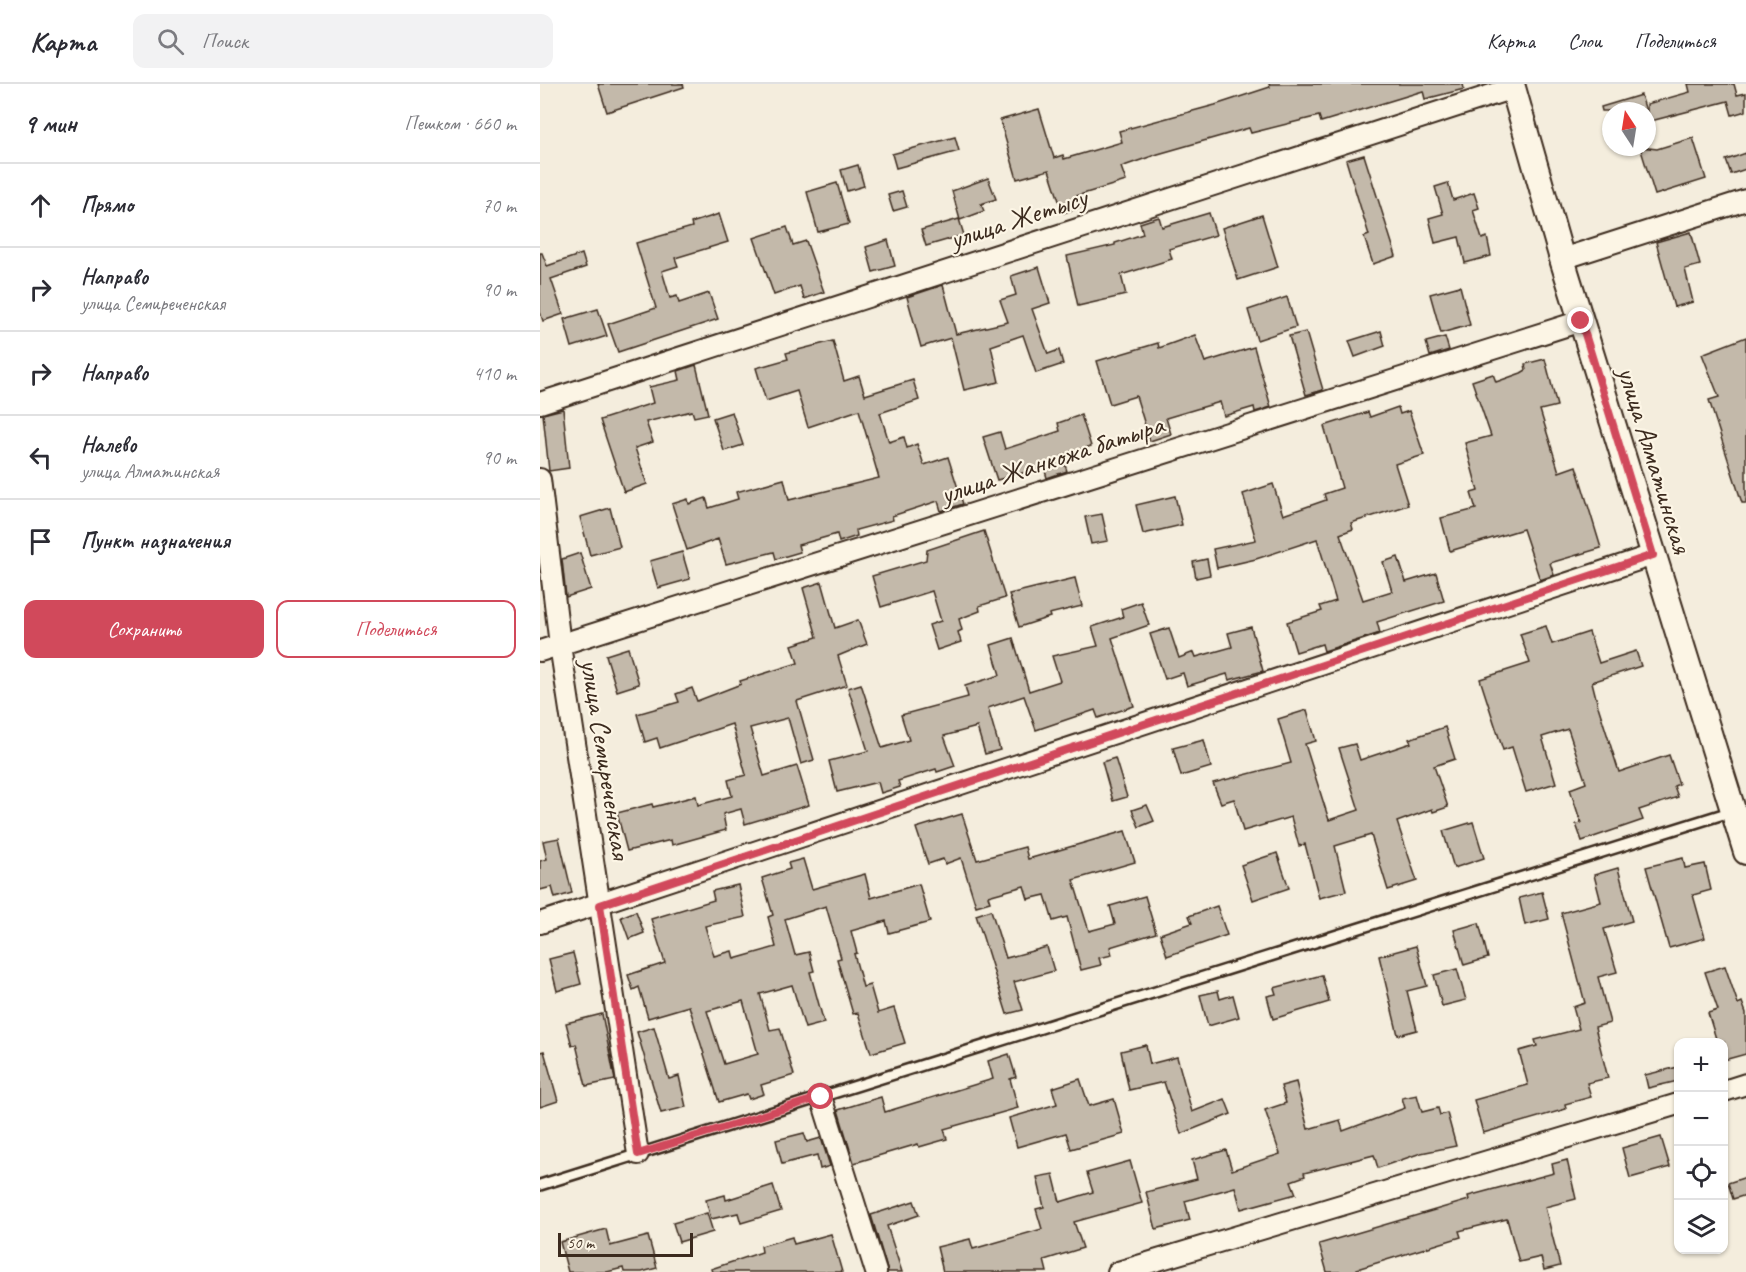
<!DOCTYPE html>
<html lang="ru">
<head>
<meta charset="utf-8">
<style>
	body { margin:0; font-family:Caveat,sans-serif; background:#f2f2f3; color:#2b2b33 }
	.controls { position:absolute; right:18px; bottom:18px; display:grid; overflow:hidden; border-radius:12px; box-shadow:0 2px 4px #0004 }
	.controls button { width:54px; height:54px; display:grid; place-items:center; padding:0; border:0; border-bottom:2px solid #e1e1e2; background:#fff; color:#2b2b33; font:30px sans-serif }
	.compass { position:absolute; left:1062px; top:18px; width:54px; height:54px; border-radius:50%; background:#fff; box-shadow:0 2px 4px #0004; rotate:348deg }
	.scale { position:absolute; left:18px; bottom:15px; width:135px; box-sizing:border-box; padding-left:6px; border:3px solid #3b2a1e; border-top:0; font-size:16px; line-height:21px; white-space:nowrap; color:#3b2a1e; -webkit-text-stroke:4px #fcf5e5; paint-order:stroke }
	.stop { position:absolute; width:18px; height:18px; margin:-14px; border:4px solid #d1495b; border-radius:50%; background:#fff }
	.stop.end { background:#d1495b; border-color:#fff; box-shadow:0 2px 6px #0008 }
	.list { margin:0; padding:0; list-style:none }
	h2 { display:flex; justify-content:space-between; align-items:center; height:78px; margin:0; padding:0 24px; font-size:26px }
	h2 small { font-size:20px; font-weight:400; color:#7c7c81 }
	.list li { display:grid; grid-template-columns:39px 1fr auto; gap:18px; align-items:center; box-sizing:border-box; height:84px; padding:0 24px; border-top:2px solid #e1e1e2 }
	.list b { display:block; font-size:22px; white-space:nowrap }
	.list p { margin:0; font-size:20px; white-space:nowrap; color:#7c7c81 }
	.list em { font-size:20px; font-style:normal; color:#7c7c81 }
	.actions { display:flex; gap:12px; padding:18px 24px }
	.actions a { flex:1; padding:14px 0; border:2px solid #d1495b; border-radius:12px; text-align:center; font-size:21px; color:#d1495b }
	.actions .main { background:#d1495b; color:#fff }
	.icon { flex:none; width:33px; height:33px; fill:none; stroke:currentColor; stroke-width:2; stroke-linecap:round; stroke-linejoin:round }
	.map { position:relative; flex:none; width:1206px; height:1188px; overflow:hidden }
	header { display:flex; align-items:center; gap:36px; box-sizing:border-box; height:84px; padding:0 30px; background:#fff; border-bottom:2px solid #e1e1e2 }
	header strong { font-size:28px }
	nav { display:flex; gap:33px; margin-inline-start:auto; font-size:21px }
	.search { width:420px; height:54px; background:#f2f2f3; display:flex; align-items:center; gap:15px; box-sizing:border-box; padding:0 21px; border-radius:12px; color:#7c7c81; font-size:22px }
	main { display:flex }
	aside { flex:1; background:#fff }
	.map>svg:first-child { display:block }
	.building { fill:#c3b9aa; stroke:#3b2a1e; stroke-width:1.5; fill-rule:evenodd }
	.lines { fill:none; stroke-linecap:round; stroke-linejoin:round }
	.service-casing { stroke:#3b2a1e; stroke-width:14 }
	.minor-casing { stroke:#3b2a1e; stroke-width:24 }
	.tertiary-casing { stroke:#3b2a1e; stroke-width:28 }
	.service { stroke:#fcf5e5; stroke-width:9 }
	.minor { stroke:#fcf5e5; stroke-width:20 }
	.tertiary { stroke:#fcf5e5; stroke-width:24 }
	.route { stroke:#d1495b; stroke-width:8 }
	.labels { text-anchor:middle; dominant-baseline:central; stroke-width:4.5; stroke-linejoin:round; paint-order:stroke }
	.street-label { font-size:28px; fill:#3b2a1e; stroke:#fcf5e5 }
</style>
</head>
<body>
<header>
<strong>Карта</strong>
<div class="search"><svg class="icon" aria-label="search" viewBox="0 0 24 24"><circle cx="10" cy="10" r="6"/><path d="M15 15l6 6"/></svg>Поиск</div>
<nav><a>Карта</a><a>Слои</a><a>Поделиться</a></nav>
</header>
<main>
<aside>
<h2>9 мин<small>Пешком · 660 m</small></h2>
<ul class="list">
<li><svg class="icon" aria-label="ahead" viewBox="0 0 24 24"><path d="M12 20V5M6 11l6-6 6 6"/></svg><div><b>Прямо</b></div><em>70 m</em></li>
<li><svg class="icon" aria-label="right" viewBox="0 0 24 24"><path d="M7 20v-9h11M14 6l5 5-5 5"/></svg><div><b>Направо</b><p>улица Семиреченская</p></div><em>90 m</em></li>
<li><svg class="icon" aria-label="right" viewBox="0 0 24 24"><path d="M7 20v-9h11M14 6l5 5-5 5"/></svg><div><b>Направо</b></div><em>410 m</em></li>
<li><svg class="icon" aria-label="left" viewBox="0 0 24 24"><path d="M17 20v-9H6M10 6l-5 5 5 5"/></svg><div><b>Налево</b><p>улица Алматинская</p></div><em>90 m</em></li>
<li><svg class="icon" aria-label="arrive" viewBox="0 0 24 24"><path d="M6 21V4h12l-3 4 3 4H6"/></svg><div><b>Пункт назначения</b></div></li>
</ul>
<div class="actions"><a class="main">Сохранить</a><a>Поделиться</a></div>
</aside>
<div class="map">
<svg width="1206" height="1188" viewBox="0 0 1206 1188">
	<rect width="100%" height="100%" fill="#f4eddd"/>
	<filter id="ink" filterUnits="userSpaceOnUse"><feTurbulence type="fractalNoise" baseFrequency=".0167" numOctaves="2"/><feDisplacementMap in="SourceGraphic" scale="12" xChannelSelector="R" yChannelSelector="G"/><feConvolveMatrix kernelMatrix="1 2 1 2 8 2 1 2 1" color-interpolation-filters="sRGB"/></filter>
	<g filter="url(#ink)">
		<g class="building">
			<polygon points="58,0 143,0 144,3 67,28"/>
			<polygon points="729,0 923,0 924,5 885,15 883,7 781,38 779,32 711,49 709,44 618,70 581,83 586,97 536,112 540,124 523,129 509,86 477,95 460,36 499,25 514,74 523,71 524,75 582,58 579,47 675,21 730,3"/>
			<polygon points="1148,0 1194,0 1197,11 1206,9 1206,27 1192,31 1188,17 1107,38 1107,20 1150,8"/>
			<polygon points="1101,11 1106,27 1062,27 1061,23"/>
			<polygon points="415,53 419,67 356,84 352,70"/>
			<polygon points="1153,54 1166,95 1115,111 1100,63 1117,65"/>
			<polygon points="1206,69 1206,85 1191,90 1186,76"/>
			<polygon points="824,71 856,172 833,180 824,153 829,151 806,76"/>
			<polygon points="318,81 324,102 307,107 301,86"/>
			<polygon points="448,94 456,115 441,120 444,127 420,136 412,107"/>
			<polygon points="297,99 309,140 278,148 267,108"/>
			<polygon points="908,99 913,116 934,109 939,124 933,126 942,155 947,153 951,172 925,179 919,153 895,159 889,134 903,130 895,103"/>
			<polygon points="362,107 367,123 353,127 348,111"/>
			<polygon points="669,129 676,151 629,165 632,175 581,191 586,211 538,222 527,172 575,161 575,159 603,150 600,139 619,133 622,143"/>
			<polygon points="179,130 188,158 135,174 138,182 122,187 130,214 137,212 139,219 169,209 178,235 78,268 68,240 116,224 96,159 152,143 151,139"/>
			<polygon points="722,131 738,183 698,196 682,144"/>
			<polygon points="419,135 424,151 386,162 381,146"/>
			<polygon points="247,143 253,161 266,157 284,208 264,215 260,202 234,211 214,154"/>
			<polygon points="1151,148 1160,181 1145,185 1153,218 1134,223 1116,158"/>
			<polygon points="348,156 355,182 333,188 326,163"/>
			<polygon points="0,169 2,169 7,182 42,170 46,183 11,195 23,230 3,237 0,228"/>
			<polygon points="499,183 510,219 492,225 508,270 519,266 523,280 496,289 483,251 451,262 459,298 424,306 411,254 381,263 367,213 403,201 416,250 468,238 460,216 476,211 471,192"/>
			<polygon points="920,202 930,241 901,249 890,210"/>
			<polygon points="747,213 756,243 717,256 708,226"/>
			<polygon points="58,225 67,252 32,263 24,235"/>
			<polygon points="841,247 845,262 815,273 809,257"/>
			<polygon points="766,248 783,306 766,311 749,252"/>
			<polygon points="655,251 665,278 714,263 731,323 715,328 714,323 684,332 680,318 626,334 631,350 610,357 596,312 570,320 557,277 618,259 619,264"/>
			<polygon points="905,253 909,266 890,272 886,258"/>
			<polygon points="1206,253 1206,419 1202,419 1169,316 1179,313 1162,270"/>
			<polygon points="293,257 304,297 319,292 325,311 373,296 379,316 340,329 349,358 364,353 367,364 377,360 384,381 408,373 423,420 401,427 398,417 352,432 353,436 316,446 317,452 299,458 297,450 258,461 260,468 236,475 234,468 186,480 178,455 147,466 132,420 148,415 149,420 166,414 169,424 198,415 196,408 244,395 249,416 339,394 319,326 268,343 257,307 226,317 216,284 248,275 246,269"/>
			<polygon points="1005,275 1017,322 1000,326 1019,388 1036,382 1061,464 1010,479 1014,491 1000,496 983,445 910,467 901,434 936,425 931,409 938,407 925,359 951,352 932,297 953,290 956,298 981,289 986,286 985,280"/>
			<polygon points="156,281 168,330 154,333 152,327 106,338 113,358 95,364 107,400 84,408 60,336 113,319 109,303 140,296 138,287"/>
			<polygon points="858,323 860,330 869,327 884,371 855,380 868,421 811,439 813,445 800,450 823,516 852,507 843,478 858,473 866,498 896,489 904,517 837,538 840,549 784,567 782,560 756,568 747,538 782,527 780,522 796,517 777,455 716,475 677,484 673,465 716,456 703,410 733,400 743,431 786,416 784,410 802,404 784,342 828,328 830,333"/>
			<polygon points="23,325 29,384 9,387 3,330"/>
			<polygon points="192,328 203,361 184,367 173,334"/>
			<polygon points="541,331 551,362 522,372 527,387 507,394 504,383 457,396 443,353 460,348 465,365 520,347 518,339"/>
			<polygon points="635,412 642,441 603,450 596,421"/>
			<polygon points="70,424 80,463 50,471 40,433"/>
			<polygon points="562,430 568,457 551,460 545,433"/>
			<polygon points="444,447 465,514 439,522 440,527 419,535 422,546 418,548 421,558 397,566 389,541 401,537 392,507 341,523 332,492 386,476 387,466"/>
			<polygon points="142,468 150,495 118,504 110,477"/>
			<polygon points="40,469 51,505 26,513 22,475"/>
			<polygon points="667,475 670,491 656,494 653,478"/>
			<polygon points="535,494 542,522 509,530 510,533 479,543 469,510"/>
			<polygon points="282,498 295,544 318,536 327,560 298,572 307,601 257,617 274,676 261,680 248,634 210,644 224,692 257,682 269,721 205,740 201,725 183,730 186,746 132,761 131,756 87,767 77,729 112,720 113,723 156,712 158,721 192,712 188,696 206,691 192,640 120,664 117,654 105,658 97,630 139,618 136,610 152,604 157,617 201,600 200,597 258,579 252,561 277,553 263,504"/>
			<polygon points="601,518 609,541 572,554 594,622 558,634 555,626 496,646 484,612 448,624 460,666 445,670 437,643 404,652 415,682 397,688 396,685 358,697 360,703 341,709 338,698 297,708 289,677 328,667 308,604 321,600 342,664 369,656 361,631 428,613 425,602 460,591 451,561 473,554 489,607 520,597 512,572 558,562 552,543 583,533 581,525"/>
			<polygon points="1006,542 1012,560 1049,548 1059,579 1096,567 1101,582 1052,598 1058,622 1079,688 1129,671 1139,700 1134,702 1138,713 1099,726 1103,736 1042,757 1036,740 1041,739 1030,705 1046,699 1028,645 1002,653 1016,699 986,708 972,663 963,666 940,595 990,579 980,550"/>
			<polygon points="711,543 723,587 689,596 687,590 647,602 643,589 625,595 610,550 629,544 639,574 654,568 656,573 692,563 688,549"/>
			<polygon points="88,564 99,600 77,607 66,571"/>
			<polygon points="767,626 776,657 765,660 789,736 819,726 799,664 815,660 820,676 871,659 869,655 905,643 915,675 894,682 908,723 893,728 892,725 857,738 877,797 848,806 831,751 795,762 806,807 779,814 765,760 759,762 751,733 703,747 694,715 681,719 673,699 751,679 738,635"/>
			<polygon points="664,656 671,683 641,692 633,664"/>
			<polygon points="575,674 587,713 573,717 562,678"/>
			<polygon points="607,721 614,737 599,743 592,726"/>
			<polygon points="422,730 437,776 485,763 488,775 585,747 595,778 533,796 549,847 575,840 570,822 605,812 616,849 570,863 572,871 559,874 561,881 541,886 527,833 513,837 505,811 488,815 484,802 448,812 450,818 436,822 421,774 405,780 403,775 388,780 376,744"/>
			<polygon points="933,738 944,774 914,784 903,747"/>
			<polygon points="19,754 32,809 15,814 12,803 0,806 0,777 7,775 3,757"/>
			<polygon points="737,769 749,804 713,816 701,781"/>
			<polygon points="1143,774 1145,784 1165,780 1171,806 1153,811 1165,854 1129,864 1106,783"/>
			<path d="M 263,775 L 272,805 L 325,790 L 331,814 L 379,800 L 390,838 L 349,849 L 346,837 L 311,847 L 317,869 L 314,870 L 323,903 L 330,901 L 338,929 L 354,924 L 365,959 L 331,969 L 318,929 L 313,930 L 297,875 L 301,874 L 286,822 L 245,835 L 255,871 L 269,868 L 274,887 L 270,888 L 284,939 L 265,944 L 252,901 L 220,910 L 230,946 L 240,944 L 254,991 L 221,1001 L 224,1010 L 209,1015 L 207,1010 L 179,1018 L 149,922 L 108,934 L 99,903 L 93,906 L 88,891 L 125,879 L 111,835 L 174,816 L 172,807 L 198,801 L 205,833 L 165,842 L 174,872 L 192,867 L 194,875 L 236,863 L 228,833 L 233,831 L 222,794 L 250,785 L 248,779 ZM 203,917 L 218,970 L 184,980 L 167,927 Z"/>
			<polygon points="1078,784 1092,837 1064,845 1077,888 1058,893 1070,939 1055,943 1068,994 1047,999 1051,1013 1025,1020 1026,1025 943,1049 934,1016 988,1001 979,967 997,962 995,956 1039,945 1033,923 1045,919 1021,829 1061,818 1054,791"/>
			<polygon points="1002,808 1009,835 985,841 979,814"/>
			<polygon points="677,822 687,851 627,872 620,850 652,839 649,832"/>
			<polygon points="451,826 466,874 507,863 514,887 474,898 483,926 467,930 436,831"/>
			<polygon points="96,827 104,849 89,855 81,833"/>
			<polygon points="939,839 948,874 924,881 914,846"/>
			<polygon points="876,862 887,902 867,907 877,946 858,951 839,872"/>
			<polygon points="33,869 41,900 17,907 9,875"/>
			<polygon points="1185,882 1198,920 1202,918 1206,929 1206,970 1184,976 1184,958 1177,958 1168,929 1178,926 1165,888"/>
			<polygon points="917,885 926,916 902,922 894,891"/>
			<polygon points="782,891 789,918 733,935 727,912 736,910 734,904"/>
			<polygon points="678,907 680,915 693,911 699,933 668,942 660,911"/>
			<polygon points="62,930 75,996 46,1002 36,960 32,962 26,939"/>
			<polygon points="114,943 129,995 139,992 146,1023 121,1029 97,948"/>
			<polygon points="606,961 610,980 637,973 652,1028 685,1015 691,1030 641,1050 624,998 589,1006 581,967"/>
			<polygon points="4,967 18,1017 0,1023 0,968"/>
			<polygon points="469,970 476,993 470,995 478,1024 404,1045 407,1055 379,1063 378,1060 314,1079 298,1026 341,1013 345,1028 453,995 448,977"/>
			<polygon points="1138,983 1138,997 1108,1004 1105,991"/>
			<polygon points="540,995 549,1022 574,1015 584,1050 531,1065 526,1049 477,1063 469,1034 517,1020 512,1004"/>
			<polygon points="756,998 768,1045 800,1036 803,1047 865,1024 862,1014 877,1011 882,1028 898,1024 900,1031 907,1029 916,1062 881,1069 838,1084 834,1071 764,1089 765,1092 751,1097 756,1110 701,1125 695,1103 645,1117 650,1136 616,1145 606,1108 657,1095 652,1076 686,1066 692,1086 740,1070 725,1026 746,1019 741,1002"/>
			<polygon points="264,1049 267,1058 281,1054 290,1082 280,1085 277,1071 242,1080 236,1056"/>
			<polygon points="1121,1053 1130,1083 1090,1094 1082,1064"/>
			<polygon points="1027,1076 1036,1115 1005,1123 1020,1182 1004,1186 1001,1173 979,1178 967,1135 919,1147 921,1153 817,1185 818,1188 787,1188 779,1160 929,1116 928,1112 1014,1089 1012,1080"/>
			<polygon points="590,1077 602,1119 534,1138 543,1164 504,1176 507,1188 403,1188 397,1163 430,1155 433,1165 502,1145 496,1125 504,1123 497,1093 513,1090 520,1118 553,1108 547,1089"/>
			<polygon points="1206,1093 1206,1111 1193,1115 1188,1099"/>
			<polygon points="233,1101 241,1127 201,1139 198,1129 171,1135 166,1116 185,1111 186,1116"/>
			<polygon points="374,1117 379,1131 347,1142 362,1188 348,1188 331,1131"/>
			<polygon points="167,1129 173,1148 139,1158 133,1139"/>
			<polygon points="66,1145 70,1162 108,1152 117,1184 102,1188 84,1188 83,1184 67,1188 28,1188 20,1158"/>
			<polygon points="291,1150 302,1188 172,1188 171,1185 222,1168 221,1162 252,1153 254,1160"/>
		</g>
		<g class="lines">
			<defs>
				<polyline id="service" points="0,1101 1193,727"/>
				<g id="minor">
					<polyline points="1022,175 1206,116"/>
					<polyline points="0,319 973,4"/>
					<polyline points="0,395 20,561 98,1070"/>
					<polyline points="0,567 1041,237"/>
					<polyline points="0,839 1113,471"/>
					<polyline points="1184,1007 1206,1000"/>
					<polyline points="281,1013 336,1188"/>
					<polyline points="578,1188 1138,1020"/>
				</g>
				<polyline id="tertiary" points="972,0 1022,175 1206,768"/>
			</defs>
			<use href="#service" class="service-casing"/>
			<use href="#minor" class="minor-casing"/>
			<use href="#tertiary" class="tertiary-casing"/>
			<use href="#service" class="service"/>
			<use href="#minor" class="minor"/>
			<use href="#tertiary" class="tertiary"/>
		</g>
	</g>
	<g class="lines" filter="url(#ink)">
		<polyline class="route" points="281,1013 98,1070 60,821 1113,471 1041,237"/>
	</g>
	<g class="labels">
		<g class="street-label">
			<text transform="translate(478 134) rotate(-18)">улица Жетысу</text>
			<text transform="translate(512 375) rotate(-18)">улица Жанкожа батыра</text>
			<text transform="translate(1115 376) rotate(73)">улица Алматинская</text>
			<text transform="translate(66 675) rotate(81)">улица Семиреченская</text>
		</g>
	</g>
</svg>
<div class="controls">
<button>+</button>
<button>−</button>
<button><svg class="icon" aria-label="locate" viewBox="0 0 24 24"><circle cx="12" cy="12" r="6"/><path d="M12 2v4M12 18v4M2 12h4M18 12h4"/></svg></button>
<button><svg class="icon" aria-label="layers" viewBox="0 0 24 24"><path d="M12 4l9 5-9 5-9-5zM3 14l9 5 9-5"/></svg></button>
</div>
<svg class="compass" viewBox="-18 -18 36 36"><path d="M0-13l5 13h-10z" fill="#e53935"/><path d="M0 13l5-13h-10z" fill="#7c7c81"/></svg>
<div class="scale">50 m</div>
<div class="stop" style="left:281px;top:1013px"></div>
<div class="stop end" style="left:1041px;top:237px"></div>
</div>
</main>
</body>
</html>
